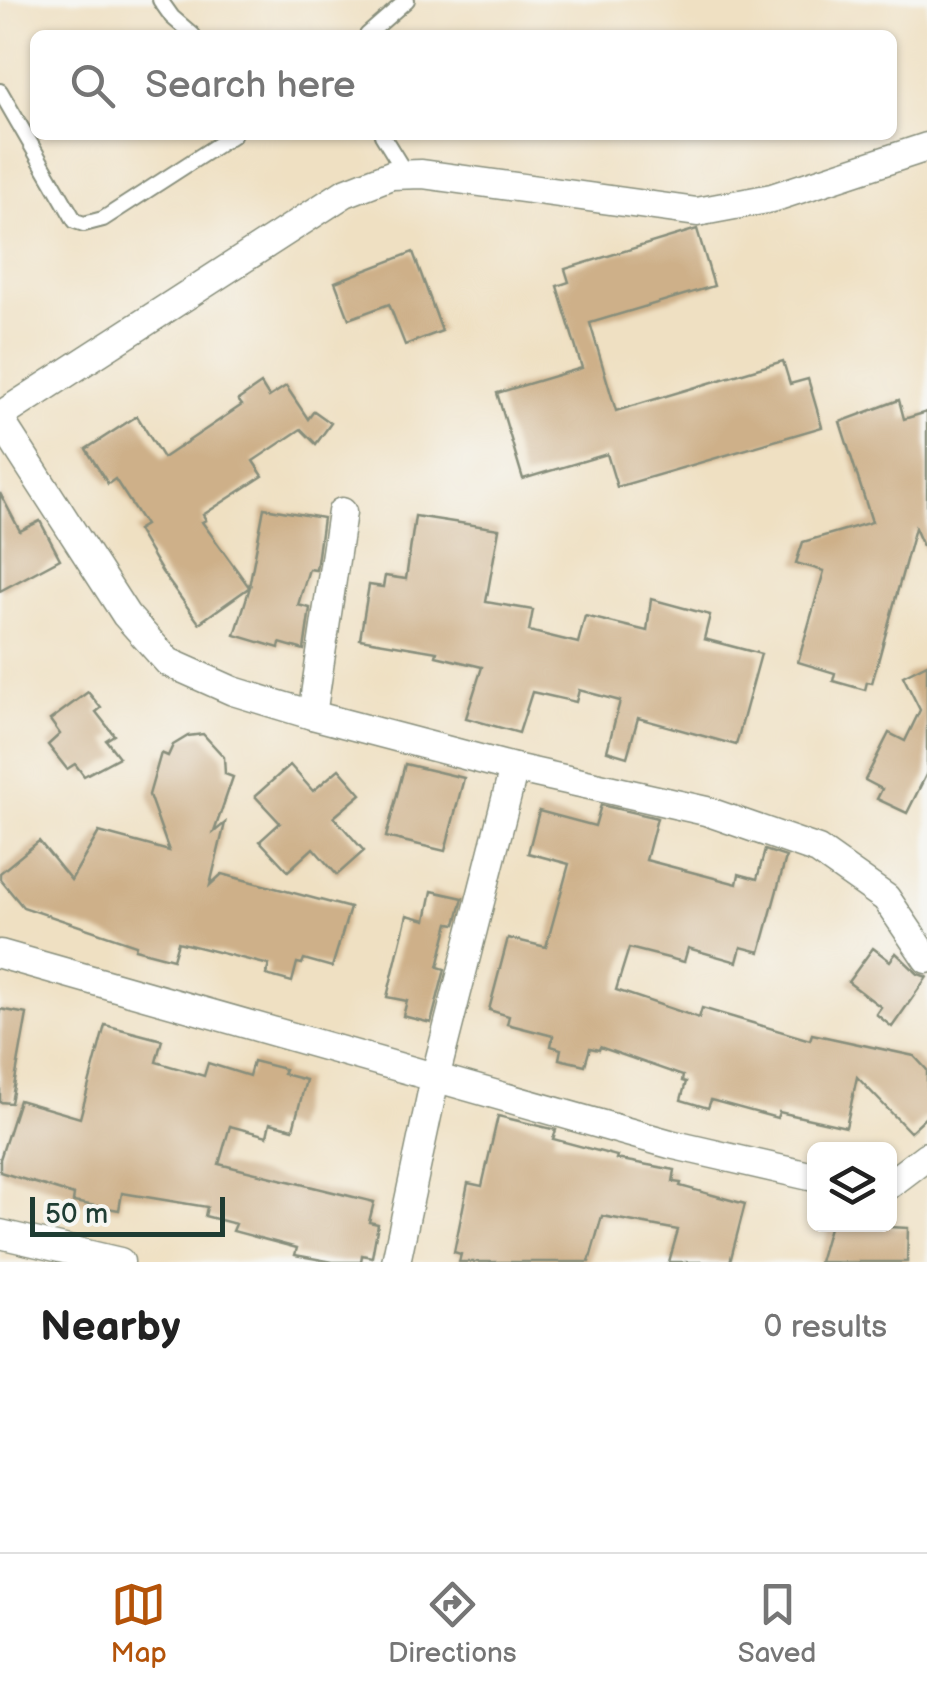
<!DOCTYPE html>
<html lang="en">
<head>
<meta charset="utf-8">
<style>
	body { margin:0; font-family:"Balsamiq Sans",sans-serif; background:#f6f6f6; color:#222 }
	.controls { position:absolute; right:30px; bottom:30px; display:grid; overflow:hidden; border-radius:15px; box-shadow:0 2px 8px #0004 }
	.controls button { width:90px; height:90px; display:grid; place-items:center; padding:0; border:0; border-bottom:2px solid #e0e0e0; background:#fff; color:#222; font:50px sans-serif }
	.scale { position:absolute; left:30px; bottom:25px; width:195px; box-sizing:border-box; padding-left:10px; border:5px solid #1f3d34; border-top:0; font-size:28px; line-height:35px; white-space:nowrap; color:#1f3d34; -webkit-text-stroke:8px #f6f6f2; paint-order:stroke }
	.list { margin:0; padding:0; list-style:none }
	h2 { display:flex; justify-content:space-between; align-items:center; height:130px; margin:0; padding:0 40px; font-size:42px }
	h2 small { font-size:32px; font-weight:400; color:#767676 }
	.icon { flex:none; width:55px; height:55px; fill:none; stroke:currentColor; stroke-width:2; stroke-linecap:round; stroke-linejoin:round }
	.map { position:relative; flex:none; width:927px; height:1262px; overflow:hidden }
	.search { position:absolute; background:#fff; box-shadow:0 2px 8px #0004; left:30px; right:30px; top:30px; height:110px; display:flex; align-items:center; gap:25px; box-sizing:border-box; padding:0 35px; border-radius:15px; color:#767676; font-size:38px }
	.sheet { height:290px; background:#fff }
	nav { display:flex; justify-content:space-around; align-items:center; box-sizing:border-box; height:140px; border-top:2px solid #e0e0e0; background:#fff; font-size:28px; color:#767676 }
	nav a { display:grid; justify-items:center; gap:5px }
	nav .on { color:#b45309 }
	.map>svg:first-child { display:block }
	.building { fill:#ceb089 }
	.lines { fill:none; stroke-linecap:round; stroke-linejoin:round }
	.lane-casing { stroke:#878e7b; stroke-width:18 }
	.street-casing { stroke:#878e7b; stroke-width:31 }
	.lane { stroke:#fff; stroke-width:14 }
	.street { stroke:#fff; stroke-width:28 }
</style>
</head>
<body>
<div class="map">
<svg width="927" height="1262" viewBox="0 0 927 1262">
	<rect width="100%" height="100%" fill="#f6f6f2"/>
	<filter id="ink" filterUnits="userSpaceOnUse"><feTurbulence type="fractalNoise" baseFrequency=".01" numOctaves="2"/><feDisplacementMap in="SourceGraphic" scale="20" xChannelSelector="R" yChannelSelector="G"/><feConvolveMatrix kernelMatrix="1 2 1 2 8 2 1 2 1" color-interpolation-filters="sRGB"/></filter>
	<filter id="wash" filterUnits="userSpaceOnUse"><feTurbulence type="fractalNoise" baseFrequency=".0048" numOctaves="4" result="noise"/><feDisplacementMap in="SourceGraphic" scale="40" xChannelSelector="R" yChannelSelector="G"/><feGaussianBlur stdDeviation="2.25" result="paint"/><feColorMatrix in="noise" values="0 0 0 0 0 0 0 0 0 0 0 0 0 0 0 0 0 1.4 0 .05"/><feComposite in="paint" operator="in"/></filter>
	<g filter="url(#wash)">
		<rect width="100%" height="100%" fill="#efe0c2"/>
		<g id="blocks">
			<g class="building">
				<polygon points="697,229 714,286 590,323 616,411 783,361 790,384 808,379 822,427 617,487 607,454 523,479 497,393 582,368 557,286 569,282 565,269"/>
				<polygon points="413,252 442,331 405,345 389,304 349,319 335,282"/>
				<polygon points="261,384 269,397 286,386 308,419 314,411 331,423 316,444 301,429 253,461 263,476 203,515 206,520 202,522 249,587 264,508 323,518 316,570 309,569 298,605 310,608 304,650 280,643 279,648 235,635 250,587 199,623 162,572 137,530 145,525 115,479 108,484 86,449 137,416 163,458 242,405 238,400"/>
				<polygon points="899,400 904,419 927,412 927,555 915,528 872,683 867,682 865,690 833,681 835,673 798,662 824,571 796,563 803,542 872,522 840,422"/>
				<polygon points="0,493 20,531 40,521 60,559 0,591"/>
				<polygon points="415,516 499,529 486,602 533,610 529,631 578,643 585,616 647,631 651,599 710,615 704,639 761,654 736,745 638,718 627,757 607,751 620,701 579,690 576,702 532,692 519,733 466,718 482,667 436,656 437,652 360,639 369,585 383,587 385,576 406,579"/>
				<polygon points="927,664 927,773 907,813 877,799 882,789 865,780 889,733 905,741 920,710 903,676"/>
				<polygon points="88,692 101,708 96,712 114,735 106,740 119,757 84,776 75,764 67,769 48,745 60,734 50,720"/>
				<polygon points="203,734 224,757 225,774 233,777 214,832 225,823 210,885 222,874 350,908 332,967 304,959 302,964 297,963 292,982 266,975 269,965 178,942 173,959 135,949 136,945 23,907 0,879 0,873 39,841 71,880 99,832 169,851 149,795 161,753 168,756 173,745 188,736"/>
				<polygon points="405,764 464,778 445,851 386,837"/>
				<polygon points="290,765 313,791 339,769 361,794 334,817 364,851 337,875 313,848 288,871 260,841 280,823 255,796"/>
				<polygon points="601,805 657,818 646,860 737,884 739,874 757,879 765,850 786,857 760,952 741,947 737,962 688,948 684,962 629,948 616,990 699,1018 702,1008 810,1040 812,1034 914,1056 927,1070 927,1116 910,1132 857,1077 846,1127 779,1112 777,1118 711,1100 708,1108 681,1100 686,1082 682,1081 683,1076 600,1047 599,1050 590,1048 585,1065 559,1059 561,1049 551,1046 553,1036 507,1024 509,1016 489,1010 508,938 546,947 569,864 528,853 539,811 595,826"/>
				<polygon points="432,891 463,898 456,924 449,923 443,946 438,967 445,969 431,1023 403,1016 407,1001 387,997 407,915 426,920"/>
				<polygon points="873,948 890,961 896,953 918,974 927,977 892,1027 876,1014 881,1007 848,982"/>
				<polygon points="0,1009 27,1014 11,1103 0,1102"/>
				<polygon points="105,1025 162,1040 156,1062 204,1076 208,1063 249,1076 253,1061 285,1069 283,1074 306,1080 293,1129 270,1123 267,1136 230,1126 219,1164 374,1202 369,1222 378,1224 372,1257 362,1255 361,1262 333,1262 295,1255 297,1248 233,1231 236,1224 205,1216 207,1207 122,1193 119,1210 73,1202 74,1195 0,1172 0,1159 19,1100 80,1118"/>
				<polygon points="498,1116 556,1130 553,1139 617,1156 616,1159 675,1170 673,1182 681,1183 680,1186 745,1204 730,1262 669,1262 678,1230 602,1216 589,1262 459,1262 461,1254 454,1252 468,1183 482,1186"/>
				<polygon points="830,1224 908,1228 907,1262 819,1262"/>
			</g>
		</g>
	</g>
	<g filter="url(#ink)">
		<use href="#blocks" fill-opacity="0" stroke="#878e7b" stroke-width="2.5"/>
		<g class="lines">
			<defs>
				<g id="lane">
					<polyline points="160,0 172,17 193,35"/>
					<polyline points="367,35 407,0"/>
					<polyline points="0,91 75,221 84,224 103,219 233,135"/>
					<polyline points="382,135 406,174"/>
				</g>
				<g id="street">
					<polyline points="0,416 345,193 391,175 422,174 697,212 772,198 927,147"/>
					<polyline points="0,420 126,615 168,662 233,691 312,715 514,768 706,811 818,850 886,898 927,959"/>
					<polyline points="312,715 342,512"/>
					<polyline points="0,954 670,1144 814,1177"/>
					<polyline points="890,1184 927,1156"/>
					<polyline points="0,1234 120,1262"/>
					<polyline points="396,1262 435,1078 514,768"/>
				</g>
			</defs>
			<use href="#lane" class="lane-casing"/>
			<use href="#street" class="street-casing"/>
			<use href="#lane" class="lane"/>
			<use href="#street" class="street"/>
		</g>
	</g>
</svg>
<div class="controls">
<button><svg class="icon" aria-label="layers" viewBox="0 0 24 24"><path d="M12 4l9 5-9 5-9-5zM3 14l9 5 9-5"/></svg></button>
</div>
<div class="scale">50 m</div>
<div class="search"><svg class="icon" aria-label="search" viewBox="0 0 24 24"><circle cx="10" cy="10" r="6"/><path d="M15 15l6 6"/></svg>Search here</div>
</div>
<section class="sheet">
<h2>Nearby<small>0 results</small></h2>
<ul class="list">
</ul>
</section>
<nav>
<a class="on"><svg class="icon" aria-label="map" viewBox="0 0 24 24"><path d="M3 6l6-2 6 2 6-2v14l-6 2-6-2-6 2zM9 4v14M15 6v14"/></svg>Map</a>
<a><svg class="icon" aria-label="directions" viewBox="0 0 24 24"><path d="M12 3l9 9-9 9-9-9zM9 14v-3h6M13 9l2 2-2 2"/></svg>Directions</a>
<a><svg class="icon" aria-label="saved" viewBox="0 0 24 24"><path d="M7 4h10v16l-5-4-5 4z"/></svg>Saved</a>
</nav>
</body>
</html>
